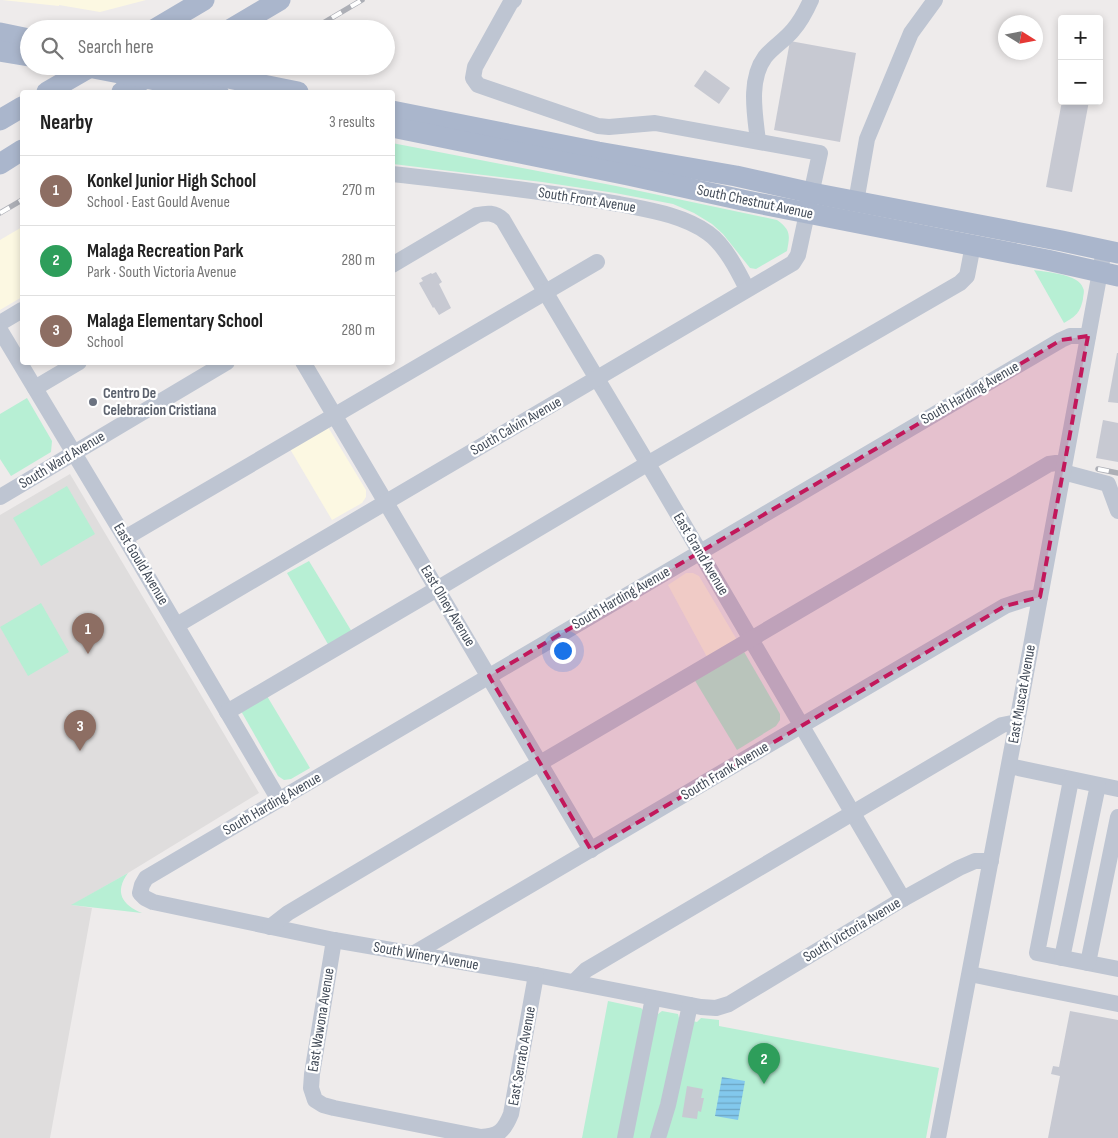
<!DOCTYPE html>
<html lang="en">
<head>
<meta charset="utf-8">
<style>
	body { margin:0; font-family:"Sofia Sans Condensed",sans-serif; background:#f2f2f2; color:#222 }
	.controls { position:absolute; right:15px; top:15px; display:grid; overflow:hidden; border-radius:5px; box-shadow:0 2px 8px #0003 }
	.controls button { width:45px; height:45px; display:grid; place-items:center; padding:0; border:0; border-bottom:1px solid #e0e0e0; background:#fff; color:#222; font:25px sans-serif }
	.compass { position:absolute; left:998px; top:15px; width:45px; height:45px; border-radius:50%; background:#fff; box-shadow:0 2px 8px #0003; rotate:101deg }
	.you { position:absolute; left:562px; top:650px; width:18px; height:18px; margin:-12px; border:4px solid #fff; border-radius:50%; background:#1a73e8; box-shadow:0 0 0 8px #1a73e833 }
	.badge { display:grid; place-items:center; width:32px; height:32px; border-radius:50%; background:#1550df; color:#fff; font-size:16px; font-weight:700 }
	.pin { position:absolute; translate:-50% -41px; filter:drop-shadow(0 1px 2px #0008) }
	.pin::after { content:''; position:absolute; top:26px; width:18px; height:15px; background:inherit; clip-path:polygon(0 0,100% 0,50% 100%) }
	.list { margin:0; padding:0; list-style:none }
	h2 { display:flex; justify-content:space-between; align-items:center; height:65px; margin:0; padding:0 20px; font-size:21px }
	h2 small { font-size:16px; font-weight:400; color:#767676 }
	.list li { display:grid; grid-template-columns:32px 1fr auto; gap:15px; align-items:center; box-sizing:border-box; height:70px; padding:0 20px; border-top:1px solid #e0e0e0 }
	.list b { display:block; font-size:19px; white-space:nowrap }
	.list p { margin:0; font-size:16px; white-space:nowrap; color:#767676 }
	.list em { font-size:16px; font-style:normal; color:#767676 }
	.icon { flex:none; width:28px; height:28px; fill:none; stroke:currentColor; stroke-width:2; stroke-linecap:round; stroke-linejoin:round }
	.map { position:relative; flex:none; width:1118px; height:1138px; overflow:hidden }
	.search { position:absolute; background:#fff; box-shadow:0 2px 8px #0003; left:20px; top:20px; width:375px; height:55px; display:flex; align-items:center; gap:12px; box-sizing:border-box; padding:0 18px; border-radius:28px; color:#767676; font-size:19px }
	.panel { position:absolute; background:#fff; box-shadow:0 2px 8px #0003; left:20px; top:90px; width:375px; height:275px; border-radius:5px }
	.map>svg:first-child { display:block }
	.commercial { fill:#fcf8e2 }
	.education { fill:#dfdddd }
	.green { fill:#b7efd4 }
	.water { fill:url(#water-rules) }
	.building { fill:#c7c9d2 }
	.lines { fill:none; stroke-linecap:round; stroke-linejoin:round }
	.minor { stroke:#bec5d2; stroke-width:16 }
	.major { stroke:#aab6cc; stroke-width:21 }
	.rail-casing { stroke:#adafb6; stroke-width:5.5 }
	.rail { stroke:#fff; stroke-width:4; stroke-dasharray:11; stroke-linecap:butt }
	.major-bridge { stroke:#aab6cc; stroke-width:21 }
	.marked { fill:#c2185b; fill-opacity:0.2; stroke:#c2185b; stroke-width:4; stroke-dasharray:10 6; stroke-linejoin:round }
	.worship-dot { fill:#6b7280; stroke:#fff; stroke-width:2 }
	.labels { text-anchor:middle; dominant-baseline:central; stroke-width:4.5; stroke-linejoin:round; paint-order:stroke }
	.street-label { font-size:15px; fill:#434c59; stroke:#fff }
	.worship-label { font-size:15px; font-weight:bold; fill:#5b616d; stroke:#fff; text-anchor:start }
</style>
</head>
<body>
<div class="map">
<svg width="1118" height="1138" viewBox="0 0 1118 1138">
	<defs>
		<pattern id="water-rules" width="6" height="5" patternUnits="userSpaceOnUse" patternTransform="scale(1.25)"><rect width="6" height="5" fill="#82c8ed"/><path d="M0 2.5h6" fill="none" stroke="#6ca5c3"/></pattern>
	</defs>
	<rect width="100%" height="100%" fill="#eeebeb"/>
	<g class="commercial">
		<polygon points="2,0 146,0 100,12 59,5 59,6"/>
		<polygon points="22,227 22,297 0,310 0,240"/>
		<polygon points="328,427 366,490 366,497 362,503 332,520 290,449"/>
		<polygon points="686,573 693,573 699,576 737,640 707,657 668,585"/>
	</g>
	<polygon class="education" points="70,474 259,793 128,873 72,905 92,908 50,1138 0,1138 0,515"/>
	<g class="green">
		<path d="M 392,143 L 616,186 L 777,220 C 791,230 790,235 787,251 L 756,269 L 750,268 L 723,234 L 712,224 L 694,213 L 673,204 L 615,193 L 542,182 L 393,164 Z"/>
		<path d="M 1034,270 C 1046,272 1079,274 1083,288 C 1085,291 1083,296 1083,299 C 1080,313 1076,316 1064,323 Z"/>
		<polygon points="27,398 52,441 51,452 11,476 0,459 0,414"/>
		<polygon points="67,486 95,534 41,566 13,518"/>
		<polygon points="309,561 352,632 329,646 287,573"/>
		<polygon points="41,603 69,652 28,676 0,627"/>
		<polygon points="743,650 780,714 780,720 776,726 737,750 694,679"/>
		<polygon points="267,696 310,768 291,779 284,780 278,776 241,711"/>
		<path d="M 128,873 C 114,892 122,905 142,913 L 71,905 Z"/>
		<polygon points="608,1001 641,1008 644,1011 658,1014 662,1011 678,1014 679,1018 697,1022 701,1018 719,1020 719,1026 939,1068 926,1138 582,1138"/>
	</g>
	<polygon class="water" points="722,1077 745,1081 738,1120 715,1116"/>
	<g class="building">
		<polygon points="790,41 856,53 840,142 774,130"/>
		<polygon points="705,70 730,88 719,104 694,86"/>
		<polygon points="1062,101 1089,101 1072,192 1046,187"/>
		<polygon points="436,272 442,282 439,284 451,308 439,315 434,307 433,308 419,283 423,281 421,278 431,273 432,274"/>
		<polygon points="1117,353 1118,353 1118,403 1108,402"/>
		<polygon points="1103,420 1118,423 1118,462 1096,458"/>
		<polygon points="1070,1011 1118,1020 1118,1138 1048,1138 1060,1076 1051,1074 1053,1066 1059,1067"/>
		<polygon points="687,1086 703,1089 701,1098 704,1098 701,1112 698,1111 697,1119 682,1117"/>
	</g>
	<g class="lines">
		<g class="minor">
			<path d="M 758,141 C 755,115 748,80 765,57 C 773,47 785,40 793,30 C 801,21 806,11 811,0"/>
			<path d="M 392,174 C 439,179 486,185 532,191 C 561,195 590,199 619,204 C 649,210 683,215 708,233 C 725,245 738,271 747,289"/>
			<polyline points="856,202 867,139 911,33 935,0"/>
			<path d="M 392,265 L 477,215 C 487,213 495,212 503,220 C 568,332 636,442 701,554 C 769,669 835,785 903,899"/>
			<polyline points="0,323 22,310"/>
			<polyline points="0,330 125,538 279,800"/>
			<polyline points="303,362 591,850"/>
			<polyline points="35,388 79,362"/>
			<polyline points="1063,472 1108,484 1118,511"/>
			<polyline points="0,497 227,362"/>
			<polyline points="125,538 597,262"/>
			<polyline points="177,625 793,263 798,255 820,153 655,123 609,127 598,126 478,85 473,78 475,67 511,2 514,0"/>
			<polyline points="227,712 437,589 647,464 960,283 967,276 973,245"/>
			<polyline points="1009,766 1118,789"/>
			<polyline points="1071,780 1037,953 1118,969"/>
			<polyline points="991,861 975,861 959,868 903,899 729,1004 716,1008 701,1007 536,975 334,940 153,902 145,898 140,893 142,885 146,878 1061,340 1070,336 1088,336"/>
			<polyline points="270,927 288,913 540,763 1049,464 1056,463 1064,464"/>
			<path d="M 334,940 L 312,1074 L 311,1088 L 315,1100 L 323,1105 L 334,1108 L 481,1137 C 499,1136 504,1131 511,1114 L 536,975"/>
			<polyline points="413,954 1005,606 1026,599 1040,597"/>
			<polyline points="1062,958 1098,785"/>
			<polyline points="1088,963 1118,817"/>
			<polyline points="970,974 1118,1004"/>
			<polyline points="574,982 586,970 1002,725 1017,722"/>
			<polyline points="625,1138 653,998"/>
			<polyline points="658,1138 668,1105 690,1005"/>
			<polyline points="938,1138 1017,722 1104,250"/>
		</g>
		<g class="major">
			<polyline points="155,29 204,0"/>
			<polyline points="231,29 280,0"/>
			<polyline points="0,33 29,39"/>
			<polyline points="0,51 29,56"/>
			<polyline points="47,92 92,66"/>
			<polyline points="122,92 156,72"/>
			<polyline points="392,111 598,152 736,176 812,193 1062,241 1118,253"/>
			<polyline points="0,120 22,107"/>
			<polyline points="392,127 628,175 742,200 1047,260 1118,276"/>
			<polyline points="0,164 22,150"/>
		</g>
		<defs>
			<g id="rail">
				<polyline points="313,29 362,0"/>
				<polyline points="205,92 249,66"/>
				<polyline points="0,213 22,200"/>
				<polyline points="1098,469 1118,473"/>
			</g>
		</defs>
		<use href="#rail" class="rail-casing"/>
		<use href="#rail" class="rail"/>
		<g class="major-bridge">
			<polyline points="83,66 218,92"/>
			<polyline points="168,66 298,92"/>
		</g>
	</g>
	<path class="marked" d="M 1088,336 L 1040,597 L 1005,606 L 591,850 L 489,676 L 1061,340 Z"/>
	<circle class="worship-dot" cx="93" cy="402" r="5"/>
	<g class="labels">
		<g class="street-label">
			<text transform="translate(587 200) rotate(9)">South Front Avenue</text>
			<text transform="translate(755 202) rotate(12)">South Chestnut Avenue</text>
			<text transform="translate(970 393) rotate(-30)">South Harding Avenue</text>
			<text transform="translate(516 426) rotate(-30)">South Calvin Avenue</text>
			<text transform="translate(62 460) rotate(-31)">South Ward Avenue</text>
			<text transform="translate(701 554) rotate(59)">East Grand Avenue</text>
			<text transform="translate(141 564) rotate(59)">East Gould Avenue</text>
			<text transform="translate(621 598) rotate(-30)">South Harding Avenue</text>
			<text transform="translate(448 606) rotate(59)">East Olney Avenue</text>
			<text transform="translate(1022 694) rotate(-80)">East Muscat Avenue</text>
			<text transform="translate(725 771) rotate(-31)">South Frank Avenue</text>
			<text transform="translate(272 804) rotate(-30)">South Harding Avenue</text>
			<text transform="translate(852 930) rotate(-31)">South Victoria Avenue</text>
			<text transform="translate(426 956) rotate(10)">South Winery Avenue</text>
			<text transform="translate(321 1020) rotate(-81)">East Wawona Avenue</text>
			<text transform="translate(522 1056) rotate(-80)">East Serrato Avenue</text>
		</g>
		<g class="worship-label">
			<text x="103" y="393">Centro De<tspan x="103" dy="17">Celebracion Cristiana</tspan></text>
		</g>
	</g>
</svg>
<div class="controls">
<button>+</button>
<button>−</button>
</div>
<svg class="compass" viewBox="-18 -18 36 36"><path d="M0-13l5 13h-10z" fill="#e53935"/><path d="M0 13l5-13h-10z" fill="#767676"/></svg>
<div class="you"></div>
<div class="pin badge" style="left:88px;top:654px;background:#8d6e63">1</div>
<div class="pin badge" style="left:764px;top:1084px;background:#2e9e5b">2</div>
<div class="pin badge" style="left:80px;top:751px;background:#8d6e63">3</div>
<div class="search"><svg class="icon" aria-label="search" viewBox="0 0 24 24"><circle cx="10" cy="10" r="6"/><path d="M15 15l6 6"/></svg>Search here</div>
<section class="panel">
<h2>Nearby<small>3 results</small></h2>
<ul class="list">
<li><span class="badge" style="background:#8d6e63">1</span><div><b>Konkel Junior High School</b><p>School · East Gould Avenue</p></div><em>270 m</em></li>
<li><span class="badge" style="background:#2e9e5b">2</span><div><b>Malaga Recreation Park</b><p>Park · South Victoria Avenue</p></div><em>280 m</em></li>
<li><span class="badge" style="background:#8d6e63">3</span><div><b>Malaga Elementary School</b><p>School</p></div><em>280 m</em></li>
</ul>
</section>
</div>
</body>
</html>
